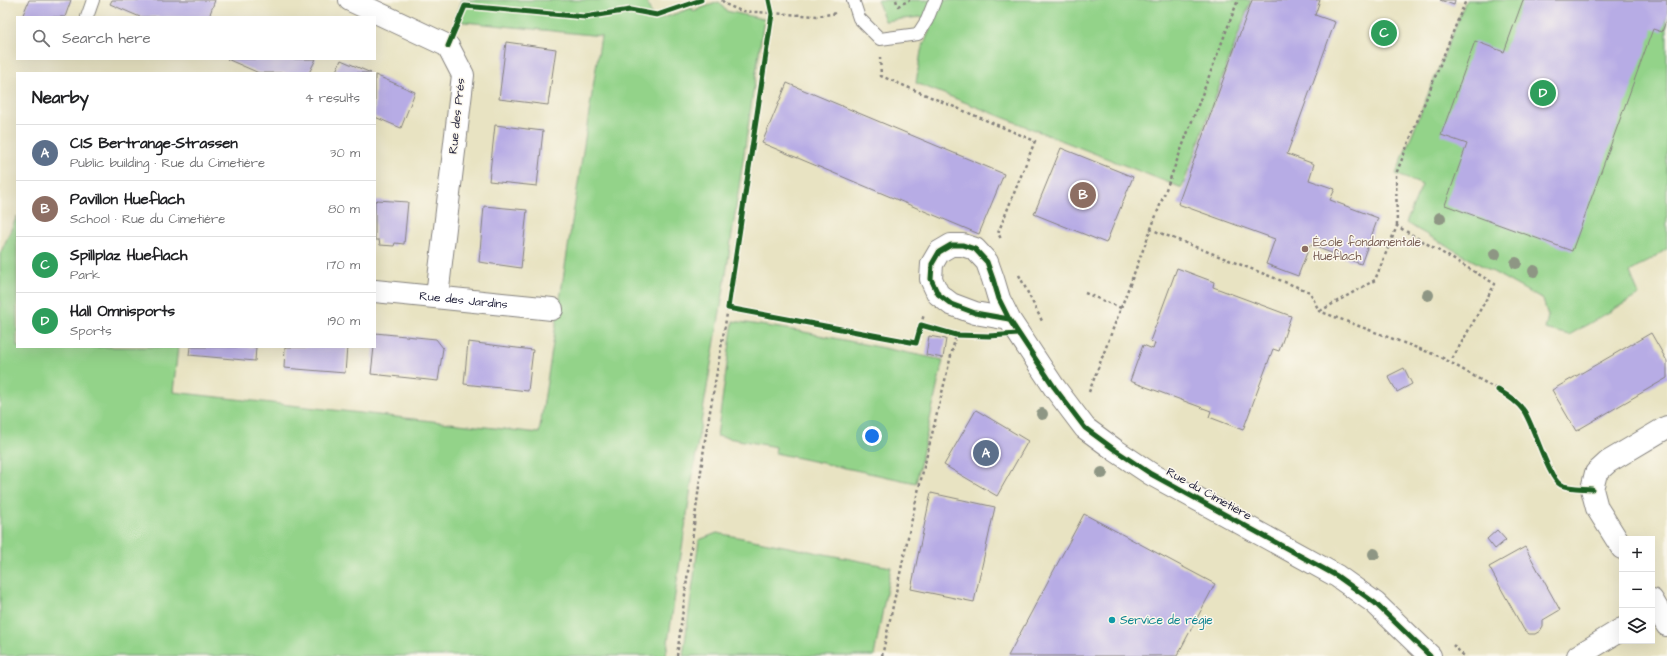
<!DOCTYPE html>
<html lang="en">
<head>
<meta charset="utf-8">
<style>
	body { margin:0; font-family:"Architects Daughter",sans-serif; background:#f2f2f2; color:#202124 }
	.controls { position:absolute; right:12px; bottom:12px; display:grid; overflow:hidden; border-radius:0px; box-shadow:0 4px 16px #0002 }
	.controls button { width:36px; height:36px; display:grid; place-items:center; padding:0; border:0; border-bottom:1px solid #e0e0e0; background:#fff; color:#202124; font:20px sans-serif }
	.you { position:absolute; left:872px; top:436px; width:14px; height:14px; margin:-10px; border:3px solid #fff; border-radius:50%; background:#1a73e8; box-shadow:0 0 0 6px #1a73e833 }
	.badge { display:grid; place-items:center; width:26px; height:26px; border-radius:50%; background:#b5179e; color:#fff; font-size:13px; font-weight:700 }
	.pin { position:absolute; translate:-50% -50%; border:2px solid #fff; box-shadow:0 1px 4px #0006 }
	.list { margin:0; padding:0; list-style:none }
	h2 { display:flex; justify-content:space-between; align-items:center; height:52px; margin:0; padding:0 16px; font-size:17px }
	h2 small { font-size:13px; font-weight:400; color:#757577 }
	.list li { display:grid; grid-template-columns:26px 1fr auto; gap:12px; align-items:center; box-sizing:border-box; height:56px; padding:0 16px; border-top:1px solid #e0e0e0 }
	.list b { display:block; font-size:15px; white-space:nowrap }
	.list p { margin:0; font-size:13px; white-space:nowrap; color:#757577 }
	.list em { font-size:13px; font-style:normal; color:#757577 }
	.icon { flex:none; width:22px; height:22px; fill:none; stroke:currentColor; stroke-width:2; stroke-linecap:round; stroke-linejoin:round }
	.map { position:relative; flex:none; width:1667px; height:656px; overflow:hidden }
	.search { position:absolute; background:#fff; box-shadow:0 4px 16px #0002; left:16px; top:16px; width:360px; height:44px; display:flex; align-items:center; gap:10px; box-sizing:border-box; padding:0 14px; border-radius:0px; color:#757577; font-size:15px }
	.panel { position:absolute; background:#fff; box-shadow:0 4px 16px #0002; left:16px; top:72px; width:360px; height:276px; border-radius:0px }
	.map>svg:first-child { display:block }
	.green { fill:#93d389; stroke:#5a7a62 }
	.building { fill:#b7ace5 }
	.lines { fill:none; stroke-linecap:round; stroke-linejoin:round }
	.lane-casing { stroke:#85827e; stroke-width:14 }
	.street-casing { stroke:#85827e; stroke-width:24 }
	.path { stroke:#85827e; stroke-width:2.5; stroke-dasharray:3 3; stroke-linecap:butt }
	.lane { stroke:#fff; stroke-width:12 }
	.street { stroke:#fff; stroke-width:22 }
	.cycleway-casing { stroke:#fbf7ec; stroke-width:8 }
	.cycleway { stroke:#1b5e20; stroke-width:5 }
	.tree { fill:#8e9684 }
	.education-dot { fill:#8d6e63; stroke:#fbf7ec; stroke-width:1.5 }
	.culture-dot { fill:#0f9aa8; stroke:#fbf7ec; stroke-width:1.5 }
	.labels { text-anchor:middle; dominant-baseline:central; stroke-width:3; stroke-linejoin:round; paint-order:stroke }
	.street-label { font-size:12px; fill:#22223b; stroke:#fbf7ec }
	.education-label { font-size:12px; fill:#785e54; stroke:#fbf7ec; text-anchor:start }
	.culture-label { font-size:12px; fill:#0d838f; stroke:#fbf7ec; text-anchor:start }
</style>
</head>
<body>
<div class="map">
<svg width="1667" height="656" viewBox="0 0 1667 656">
	<rect width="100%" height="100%" fill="#fbf7ec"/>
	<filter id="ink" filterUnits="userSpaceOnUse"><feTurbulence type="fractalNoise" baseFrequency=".025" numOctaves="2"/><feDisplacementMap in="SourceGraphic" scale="8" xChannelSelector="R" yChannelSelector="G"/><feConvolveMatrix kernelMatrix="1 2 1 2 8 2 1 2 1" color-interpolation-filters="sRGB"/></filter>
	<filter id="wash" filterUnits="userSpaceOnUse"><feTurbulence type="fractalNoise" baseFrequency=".012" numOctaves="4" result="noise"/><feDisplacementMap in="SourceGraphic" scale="16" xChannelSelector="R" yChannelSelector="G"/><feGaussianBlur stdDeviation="0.9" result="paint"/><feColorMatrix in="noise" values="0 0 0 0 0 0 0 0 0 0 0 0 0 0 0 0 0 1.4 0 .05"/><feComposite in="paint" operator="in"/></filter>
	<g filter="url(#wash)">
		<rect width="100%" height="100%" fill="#e8e3c2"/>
		<g class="green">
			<polygon points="462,0 646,0 653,18 660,19 692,8 693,11 719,2 726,11 764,19 724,288 698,440 666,656 0,656 0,254 17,216 17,347 178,347 173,392 539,433 601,36 455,21"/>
			<polygon points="877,0 1251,0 1182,188 916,83 921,51 933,22 920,17 885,21"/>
			<polygon points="1466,0 1667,0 1667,249 1630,272 1639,295 1569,335 1545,329 1548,316 1543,300 1406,223 1422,185 1396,174"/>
			<polygon points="733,321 799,331 943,360 916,483 775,453 776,447 717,436"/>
			<polygon points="717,533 891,567 874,656 683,656 699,540"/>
		</g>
		<g id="blocks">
			<g class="building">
				<polygon points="29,0 71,0 65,17 22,17"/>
				<polygon points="112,0 215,0 210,14 212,17 140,17 110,4"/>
				<polygon points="1252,0 1320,0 1315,15 1335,22 1287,154 1314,164 1309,180 1335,189 1330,200 1378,218 1361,264 1310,245 1298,276 1266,264 1275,239 1178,204"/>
				<polygon points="1440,0 1455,0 1454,5"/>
				<polygon points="1523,0 1667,0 1667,18 1662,32 1653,29 1572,251 1445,205 1467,144 1441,135 1475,41 1504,52"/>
				<polygon points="506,42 556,49 548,105 499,99"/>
				<polygon points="227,59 316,59 309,73 259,73"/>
				<polygon points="341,60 371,73 335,73"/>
				<polygon points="375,75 415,92 401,128 375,117"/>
				<polygon points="787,83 1004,174 979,234 762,143"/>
				<polygon points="495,125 543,131 537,186 489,181"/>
				<polygon points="1061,148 1133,177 1106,243 1034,214"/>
				<polygon points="377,200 408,202 404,244 395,243 394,246 380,245 379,240 375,240 375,202"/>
				<polygon points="484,206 527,210 521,268 479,262"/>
				<polygon points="1177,268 1214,282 1213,287 1291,316 1279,351 1273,349 1243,430 1209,417 1211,411 1130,381 1143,345 1153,349 1155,343 1150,341"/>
				<polygon points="375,333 436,339 443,348 438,381 371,374 374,347 375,347"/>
				<polygon points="1651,333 1667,361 1667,378 1576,431 1552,390"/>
				<polygon points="929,336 946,339 943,358 926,355"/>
				<polygon points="468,342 533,350 528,391 464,384"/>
				<polygon points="190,347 256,347 255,361 189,355"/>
				<polygon points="285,347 347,347 345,373 284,368"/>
				<polygon points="1404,368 1412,384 1397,392 1388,376"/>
				<polygon points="976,410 1028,441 997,496 944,465"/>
				<polygon points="931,493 995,507 974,602 911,589"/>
				<polygon points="1084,514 1215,584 1177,656 1008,656"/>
				<polygon points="1497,530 1506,540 1495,549 1487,539"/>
				<polygon points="1525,547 1560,610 1543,620 1543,626 1540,631 1535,634 1529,634 1524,630 1489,567"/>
			</g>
		</g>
	</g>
	<g filter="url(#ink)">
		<use href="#blocks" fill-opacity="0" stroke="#85827e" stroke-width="1"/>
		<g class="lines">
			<defs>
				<g id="lane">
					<polyline points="853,0 859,18 880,39 918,34 927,20 935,0"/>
					<polyline points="87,17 93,0"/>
				</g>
				<g id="street">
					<polyline points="350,0 448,46 463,75 437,296"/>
					<path id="s1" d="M 375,291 L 552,309"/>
					<polyline points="1009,319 975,313 951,304 938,294 931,279 932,264 939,252 951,245 963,245 975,249 987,262 993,279 999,299 1009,319 1054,387 1085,428 1115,450 1151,474 1337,576 1375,603 1430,656"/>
					<polyline points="1622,548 1597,508 1592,489 1596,473 1608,462 1667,427"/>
					<polyline points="1652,600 1667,625"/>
					<polyline points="1578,656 1622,629"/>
				</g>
			</defs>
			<use href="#lane" class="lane-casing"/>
			<use href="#street" class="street-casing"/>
			<g class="path">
				<polyline points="695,0 696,2"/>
				<polyline points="722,0 725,4 741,11 817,16 838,13"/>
				<polyline points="896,0 898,6 910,0"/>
				<polyline points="880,57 881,76 1035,141 998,233 1001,239"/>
				<polyline points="1397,226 1396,174 1466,0"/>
				<polyline points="1150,229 1310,292 1319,311 1441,357 1498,390"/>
				<polyline points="1019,275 1043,323"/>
				<polyline points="1085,293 1121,308"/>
				<polyline points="1320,311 1375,280 1397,226 1495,284 1451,361"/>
				<polyline points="921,325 924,314"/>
				<polyline points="1089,392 1238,0"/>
				<polyline points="1453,645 1464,656"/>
				<polyline points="677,656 705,440 728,308"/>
				<polyline points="882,656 917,496 956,335"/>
			</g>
			<use href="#lane" class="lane"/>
			<use href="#street" class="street"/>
			<defs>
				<g id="cycleway">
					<polyline points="769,0 772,14 728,308 916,343 921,325 956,335 989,336 1018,334"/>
					<polyline points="448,46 465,6 585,17 630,10 657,15 701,0"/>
					<polyline points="1009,319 975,313 951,304 938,294 931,279 932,264 939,252 951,245 963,245 975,249 987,262 993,279 999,299 1009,319 1054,387 1085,428 1115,450 1151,474 1337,576 1375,603 1430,656"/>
					<path d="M 1498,390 C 1507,395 1518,402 1524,411 C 1534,426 1549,480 1561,485 C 1570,489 1583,488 1592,489"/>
				</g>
			</defs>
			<use href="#cycleway" class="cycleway-casing"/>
			<use href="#cycleway" class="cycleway"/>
		</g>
		<g class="tree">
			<circle cx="1440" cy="218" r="6"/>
			<circle cx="1495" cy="254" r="6"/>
			<circle cx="1516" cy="263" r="6"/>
			<circle cx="1534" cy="271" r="6"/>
			<circle cx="1428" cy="295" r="6"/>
			<circle cx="1042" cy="414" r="6"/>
			<circle cx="1102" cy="473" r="6"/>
			<circle cx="1374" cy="554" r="6"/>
		</g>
	</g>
	<circle class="education-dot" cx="1305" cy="249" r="4"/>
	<circle class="culture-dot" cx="1112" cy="620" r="4"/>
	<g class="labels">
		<g class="street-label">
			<text transform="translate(457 116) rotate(-84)">Rue des Prés</text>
			<text stroke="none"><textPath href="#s1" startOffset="89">Rue des Jardins</textPath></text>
			<text transform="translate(1209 494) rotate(29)">Rue du Cimetière</text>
		</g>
		<g class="education-label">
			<text x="1313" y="242">École fondamentale<tspan x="1313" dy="14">Hueflach</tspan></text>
		</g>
		<g class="culture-label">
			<text x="1120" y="620">Service de régie</text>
		</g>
	</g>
</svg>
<div class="controls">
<button>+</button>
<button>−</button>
<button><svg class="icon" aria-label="layers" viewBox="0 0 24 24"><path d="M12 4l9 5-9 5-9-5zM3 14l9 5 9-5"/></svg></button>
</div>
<div class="you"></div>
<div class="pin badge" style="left:986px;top:453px;background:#5c6f8a">A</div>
<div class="pin badge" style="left:1083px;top:195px;background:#8d6e63">B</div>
<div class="pin badge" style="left:1384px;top:33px;background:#2e9e5b">C</div>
<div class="pin badge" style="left:1543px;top:93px;background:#2e9e5b">D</div>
<div class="search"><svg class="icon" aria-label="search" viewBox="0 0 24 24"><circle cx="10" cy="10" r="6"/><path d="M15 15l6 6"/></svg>Search here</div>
<section class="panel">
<h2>Nearby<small>4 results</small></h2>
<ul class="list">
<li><span class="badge" style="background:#5c6f8a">A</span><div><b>CIS Bertrange-Strassen</b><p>Public building · Rue du Cimetière</p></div><em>30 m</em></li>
<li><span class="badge" style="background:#8d6e63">B</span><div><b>Pavillon Hueflach</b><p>School · Rue du Cimetière</p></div><em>80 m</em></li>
<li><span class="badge" style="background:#2e9e5b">C</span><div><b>Spillplaz Hueflach</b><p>Park</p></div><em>170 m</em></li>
<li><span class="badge" style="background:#2e9e5b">D</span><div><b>Hall Omnisports</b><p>Sports</p></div><em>190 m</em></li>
</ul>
</section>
</div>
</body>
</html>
